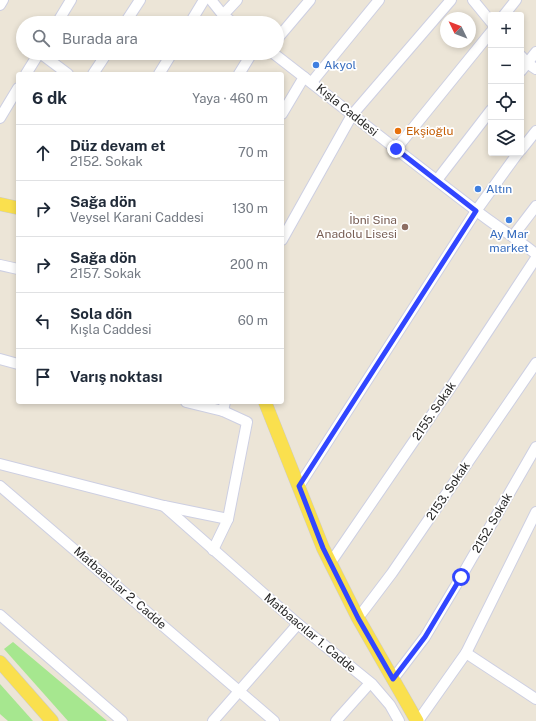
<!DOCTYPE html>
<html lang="tr">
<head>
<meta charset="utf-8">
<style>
	body { margin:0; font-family:"Public Sans",sans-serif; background:#f6f6f7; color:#1f2937 }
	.controls { position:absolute; right:12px; top:12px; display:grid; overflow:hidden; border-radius:4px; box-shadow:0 2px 6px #0003 }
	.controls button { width:36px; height:36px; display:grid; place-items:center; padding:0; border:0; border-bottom:1px solid #e0e1e3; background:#fff; color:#1f2937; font:20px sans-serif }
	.compass { position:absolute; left:440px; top:12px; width:36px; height:36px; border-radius:50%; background:#fff; box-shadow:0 2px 6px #0003; rotate:313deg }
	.stop { position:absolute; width:12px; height:12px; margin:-9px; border:3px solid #3146ff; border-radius:50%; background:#fff }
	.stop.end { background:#3146ff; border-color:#fff; box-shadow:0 1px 4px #0008 }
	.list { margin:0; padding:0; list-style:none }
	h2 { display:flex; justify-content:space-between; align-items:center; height:52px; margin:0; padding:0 16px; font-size:17px }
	h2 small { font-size:13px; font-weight:400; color:#747a83 }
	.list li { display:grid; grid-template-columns:26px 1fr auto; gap:12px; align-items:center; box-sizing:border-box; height:56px; padding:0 16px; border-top:1px solid #e0e1e3 }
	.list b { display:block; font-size:15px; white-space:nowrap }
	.list p { margin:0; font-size:13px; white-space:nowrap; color:#747a83 }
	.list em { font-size:13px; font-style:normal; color:#747a83 }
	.icon { flex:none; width:22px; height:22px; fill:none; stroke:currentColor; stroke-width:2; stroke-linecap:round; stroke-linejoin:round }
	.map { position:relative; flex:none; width:536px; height:721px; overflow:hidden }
	.search { position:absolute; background:#fff; box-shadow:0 2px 6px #0003; left:16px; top:16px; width:268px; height:44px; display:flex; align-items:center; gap:10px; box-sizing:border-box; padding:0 14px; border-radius:22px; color:#747a83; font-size:15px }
	.panel { position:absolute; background:#fff; box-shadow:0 2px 6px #0003; left:16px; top:72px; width:268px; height:332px; border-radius:4px }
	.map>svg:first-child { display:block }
	.green { fill:#a6e78f }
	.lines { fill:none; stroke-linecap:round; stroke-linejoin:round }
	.minor-casing { stroke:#cdcfe2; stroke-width:12 }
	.major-casing { stroke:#cbcbcb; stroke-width:14 }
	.minor { stroke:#fff; stroke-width:10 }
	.major { stroke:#fae04e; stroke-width:13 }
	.route { stroke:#3146ff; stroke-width:5 }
	.shop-dot { fill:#3f7fe0; stroke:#fff; stroke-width:1.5 }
	.food-dot { fill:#e8710a; stroke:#fff; stroke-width:1.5 }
	.education-dot { fill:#8d6e63; stroke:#fff; stroke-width:1.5 }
	.labels { text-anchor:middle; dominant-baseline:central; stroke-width:3.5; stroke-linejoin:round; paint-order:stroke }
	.shop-label { font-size:12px; fill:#366cbe; stroke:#fff; text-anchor:start }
	.street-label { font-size:12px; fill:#272727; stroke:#fff }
	.food-label { font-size:12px; fill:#c56008; stroke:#fff; text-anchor:start }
	.education-label { font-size:12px; fill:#785e54; stroke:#fff; text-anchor:end }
</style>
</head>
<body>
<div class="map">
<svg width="536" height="721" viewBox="0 0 536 721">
	<rect width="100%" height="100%" fill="#ece5d7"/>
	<g class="green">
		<polygon points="13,642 107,721 68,721 4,649"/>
		<polygon points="0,684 33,721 8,721 0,714"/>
	</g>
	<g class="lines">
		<defs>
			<g id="minor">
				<polyline points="211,0 223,15 233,23"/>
				<polyline points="473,0 491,22"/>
				<polyline points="0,5 3,0"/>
				<polyline points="223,15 237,0"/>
				<polyline points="504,15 516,0"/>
				<polyline points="57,23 71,0"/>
				<polyline points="125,23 140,0"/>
				<polyline points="190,23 204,0"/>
				<polyline points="277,39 310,0"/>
				<polyline points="40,53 68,74"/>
				<path d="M 273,53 C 340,105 407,158 474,209 C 494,225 516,238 536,254"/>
				<polyline points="521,56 527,63 536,69"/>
				<polyline points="521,71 536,52"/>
				<polyline points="26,74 39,53"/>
				<polyline points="93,74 107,53"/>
				<polyline points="159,74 172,53"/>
				<polyline points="239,74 252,53"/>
				<polyline points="312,82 379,0"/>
				<polyline points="282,114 304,77"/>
				<polyline points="0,118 18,88"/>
				<polyline points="396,149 491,32"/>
				<polyline points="521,150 536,131"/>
				<polyline points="437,180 491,110"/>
				<polyline points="513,236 536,206"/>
				<polyline points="282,240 352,115 451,0"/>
				<polyline points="0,265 18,269"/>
				<polyline points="0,359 18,364"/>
				<polyline points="186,402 223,411 225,402"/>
				<polyline points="223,411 247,422 228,519"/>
				<polyline points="0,464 164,506 228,519 213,550"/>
				<polyline points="0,486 274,721"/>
				<polyline points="299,486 476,211 518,153"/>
				<polyline points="164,506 298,624 372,684 390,705 399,721"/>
				<polyline points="331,562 453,384 536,258"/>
				<polyline points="0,615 122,721"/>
				<polyline points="358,618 392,573 536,363"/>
				<polyline points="466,653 536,699"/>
				<polyline points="393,679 425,637 461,577 536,447"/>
				<polyline points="213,721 298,624"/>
				<polyline points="336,721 370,683"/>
				<polyline points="418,721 466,653 536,512"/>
			</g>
			<g id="major">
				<polyline points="0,204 18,208"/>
				<polyline points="265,402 323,548 358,618 417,721"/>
				<polyline points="0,662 52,721"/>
			</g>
		</defs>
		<use href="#minor" class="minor-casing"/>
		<use href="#major" class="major-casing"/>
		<use href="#minor" class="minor"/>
		<use href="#major" class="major"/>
	</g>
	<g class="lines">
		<polyline class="route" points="396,149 476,211 299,486 323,548 358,618 393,679 425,637 461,577"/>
	</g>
	<g class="shop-dot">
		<circle cx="316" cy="65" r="4"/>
		<circle cx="478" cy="189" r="4"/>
		<circle cx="509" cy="220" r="4"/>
	</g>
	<circle class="food-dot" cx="398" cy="131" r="4"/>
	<circle class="education-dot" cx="405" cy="227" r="4"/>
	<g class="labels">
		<g class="shop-label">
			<text x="324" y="65">Akyol</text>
			<text x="486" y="189">Altın</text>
			<text x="509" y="234" text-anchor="middle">Ay Mar<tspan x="509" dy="14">market</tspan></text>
		</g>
		<g class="street-label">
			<text transform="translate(347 110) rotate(39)">Kışla Caddesi</text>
			<text transform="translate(434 411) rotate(-56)">2155. Sokak</text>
			<text transform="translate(448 491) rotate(-56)">2153. Sokak</text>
			<text transform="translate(492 523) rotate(-60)">2152. Sokak</text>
			<text transform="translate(120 588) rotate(41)">Matbaacılar 2. Cadde</text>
			<text transform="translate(310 633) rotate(40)">Matbaacılar 1. Cadde</text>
		</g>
		<g class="food-label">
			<text x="406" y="131">Ekşioğlu</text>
		</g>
		<g class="education-label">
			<text x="397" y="220">İbni Sina<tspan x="397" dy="14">Anadolu Lisesi</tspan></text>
		</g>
	</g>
</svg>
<div class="controls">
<button>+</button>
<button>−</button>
<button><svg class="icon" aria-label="locate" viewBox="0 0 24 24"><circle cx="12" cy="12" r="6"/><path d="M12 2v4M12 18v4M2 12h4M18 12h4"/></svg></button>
<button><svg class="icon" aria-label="layers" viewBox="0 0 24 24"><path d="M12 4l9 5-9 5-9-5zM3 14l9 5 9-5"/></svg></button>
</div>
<svg class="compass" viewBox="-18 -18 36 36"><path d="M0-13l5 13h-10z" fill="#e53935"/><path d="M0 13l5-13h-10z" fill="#747a83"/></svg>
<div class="stop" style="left:461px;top:577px"></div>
<div class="stop end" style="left:396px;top:149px"></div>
<div class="search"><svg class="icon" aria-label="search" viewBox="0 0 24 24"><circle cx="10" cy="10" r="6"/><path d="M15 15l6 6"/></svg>Burada ara</div>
<section class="panel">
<h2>6 dk<small>Yaya · 460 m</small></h2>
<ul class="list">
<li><svg class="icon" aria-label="ahead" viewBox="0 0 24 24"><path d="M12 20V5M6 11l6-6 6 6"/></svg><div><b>Düz devam et</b><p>2152. Sokak</p></div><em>70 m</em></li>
<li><svg class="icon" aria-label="right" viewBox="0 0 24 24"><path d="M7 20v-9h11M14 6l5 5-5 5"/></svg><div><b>Sağa dön</b><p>Veysel Karani Caddesi</p></div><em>130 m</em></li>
<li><svg class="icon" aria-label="right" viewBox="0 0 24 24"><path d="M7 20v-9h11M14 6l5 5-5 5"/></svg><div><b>Sağa dön</b><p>2157. Sokak</p></div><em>200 m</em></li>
<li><svg class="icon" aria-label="left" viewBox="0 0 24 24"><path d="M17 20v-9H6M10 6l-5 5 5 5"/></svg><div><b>Sola dön</b><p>Kışla Caddesi</p></div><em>60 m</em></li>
<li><svg class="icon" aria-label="arrive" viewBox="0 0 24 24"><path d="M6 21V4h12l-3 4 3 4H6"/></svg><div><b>Varış noktası</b></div></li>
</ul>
</section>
</div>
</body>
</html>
